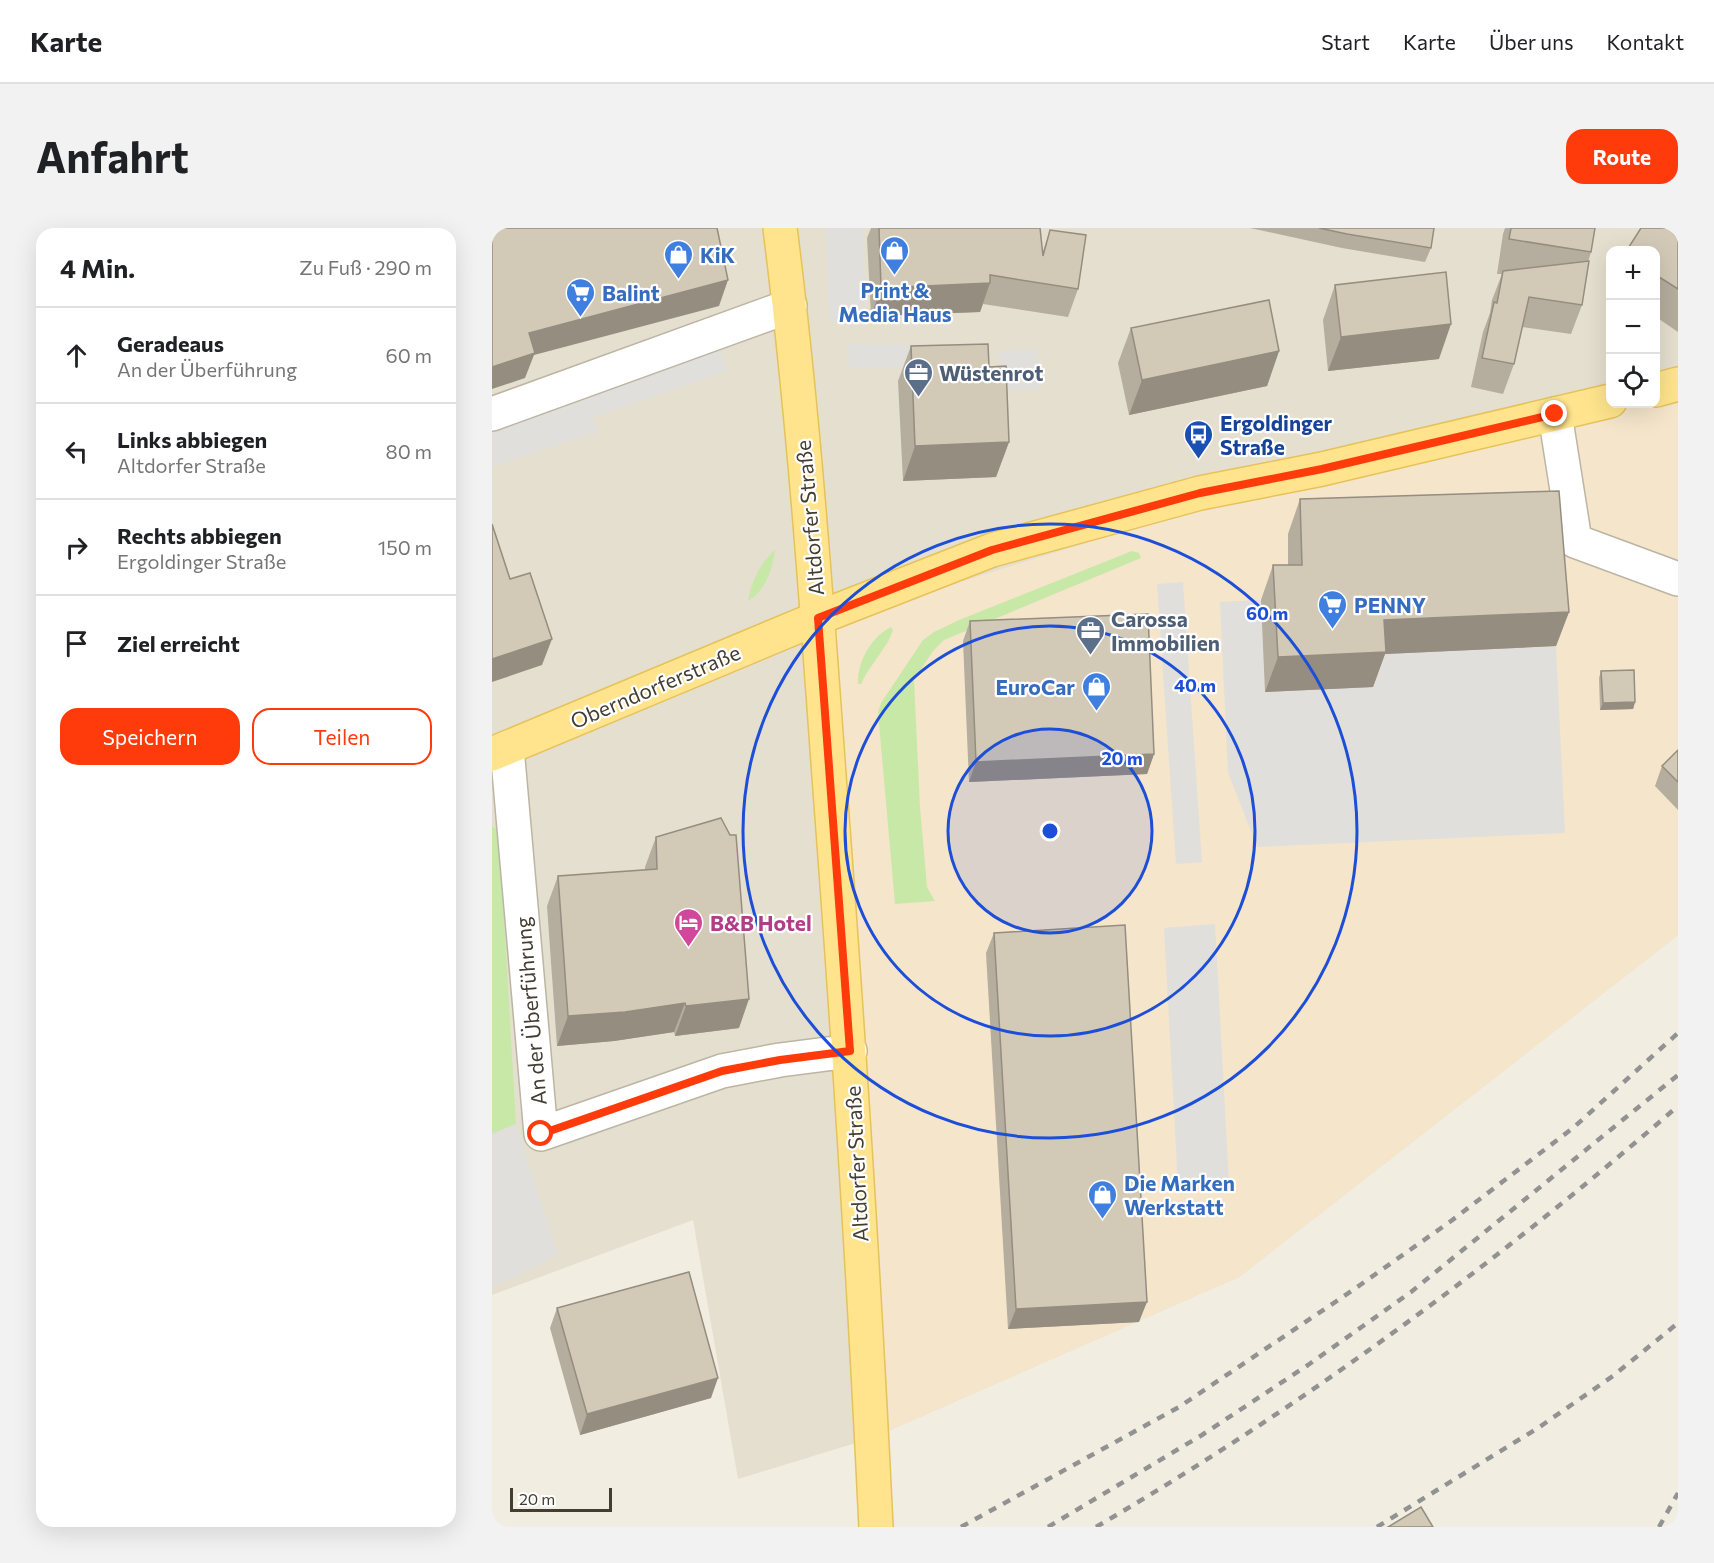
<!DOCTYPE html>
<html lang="de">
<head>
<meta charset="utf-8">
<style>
	body { margin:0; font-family:Commissioner,sans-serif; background:#f2f2f2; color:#202124 }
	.controls { position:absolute; right:18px; top:18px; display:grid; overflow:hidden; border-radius:12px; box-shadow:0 6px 24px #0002 }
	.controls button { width:54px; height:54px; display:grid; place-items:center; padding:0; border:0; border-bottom:2px solid #e0e0e0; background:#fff; color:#202124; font:30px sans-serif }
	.scale { position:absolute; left:18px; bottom:15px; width:102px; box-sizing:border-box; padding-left:6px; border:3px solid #433d32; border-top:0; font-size:16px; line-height:21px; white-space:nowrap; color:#433d32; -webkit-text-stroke:4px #fff; paint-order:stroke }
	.stop { position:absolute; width:18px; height:18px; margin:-14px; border:4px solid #ff3a0b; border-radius:50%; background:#fff }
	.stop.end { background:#ff3a0b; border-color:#fff; box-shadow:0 2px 6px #0008 }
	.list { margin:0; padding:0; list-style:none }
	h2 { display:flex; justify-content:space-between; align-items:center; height:78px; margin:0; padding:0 24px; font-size:26px }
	h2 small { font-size:20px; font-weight:400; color:#757577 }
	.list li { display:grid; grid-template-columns:39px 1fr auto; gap:18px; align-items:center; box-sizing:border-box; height:96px; padding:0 24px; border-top:2px solid #e0e0e0 }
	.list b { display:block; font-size:22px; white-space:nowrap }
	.list p { margin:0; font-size:20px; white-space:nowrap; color:#757577 }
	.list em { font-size:20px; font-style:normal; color:#757577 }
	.actions { display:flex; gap:12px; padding:18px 24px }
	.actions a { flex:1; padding:14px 0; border:2px solid #ff3a0b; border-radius:18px; text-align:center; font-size:21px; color:#ff3a0b }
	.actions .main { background:#ff3a0b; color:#fff }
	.icon { flex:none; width:33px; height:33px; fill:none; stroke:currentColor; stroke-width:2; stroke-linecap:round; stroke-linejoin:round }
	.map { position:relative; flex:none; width:1186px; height:1299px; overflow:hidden; border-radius:18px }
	header { display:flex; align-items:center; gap:36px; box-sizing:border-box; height:84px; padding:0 30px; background:#fff; border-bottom:2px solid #e0e0e0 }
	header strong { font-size:28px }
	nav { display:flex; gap:33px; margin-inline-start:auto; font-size:21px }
	.intro { display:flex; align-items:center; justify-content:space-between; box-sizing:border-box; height:144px; padding:0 36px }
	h1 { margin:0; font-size:42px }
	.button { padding:15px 27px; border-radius:18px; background:#ff3a0b; color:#fff; font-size:21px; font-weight:700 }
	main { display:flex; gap:36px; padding:0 36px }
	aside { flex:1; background:#fff; border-radius:18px; box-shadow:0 6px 24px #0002 }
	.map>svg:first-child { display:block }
	.residential { fill:#e5dfcf; fill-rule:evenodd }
	.commercial { fill:#f5e5cb }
	.green { fill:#c8e8a8 }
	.parking { fill:#e1dfdb }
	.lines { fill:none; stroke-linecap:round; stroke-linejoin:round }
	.minor-casing { stroke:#bdb5a4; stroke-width:36 }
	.major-casing { stroke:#e6c25b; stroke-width:36 }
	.minor { stroke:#fff; stroke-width:33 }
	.major { stroke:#ffe48d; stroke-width:33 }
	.rail { stroke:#929292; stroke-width:4.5; stroke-dasharray:8 8; stroke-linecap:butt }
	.wall { fill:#b5ad9d }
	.shaded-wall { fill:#948d80 }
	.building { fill:#d3c9b7; stroke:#948d80; stroke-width:1.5 }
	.route { stroke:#ff3a0b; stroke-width:8 }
	.ring { fill:none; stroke:#1d4ed8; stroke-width:3 }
	.labels { text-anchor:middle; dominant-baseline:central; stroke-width:4.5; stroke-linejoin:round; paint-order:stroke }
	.shop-label { font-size:21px; font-weight:bold; fill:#366cbe; stroke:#fff; text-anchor:start }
	.service-label { font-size:21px; font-weight:bold; fill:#4e5e75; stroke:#fff; text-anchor:start }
	.transit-label { font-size:21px; font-weight:bold; fill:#164399; stroke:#fff; text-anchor:start }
	.street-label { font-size:21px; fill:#433d32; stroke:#fff }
	.hotel-label { font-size:21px; font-weight:bold; fill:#b23c85; stroke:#fff; text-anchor:start }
	.centre { fill:#1d4ed8; stroke:#fff; stroke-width:3 }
	.ring-label { font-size:18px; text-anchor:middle; font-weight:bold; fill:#1d4ed8; stroke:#fff; stroke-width:4.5; stroke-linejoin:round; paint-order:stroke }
</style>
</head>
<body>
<header>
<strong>Karte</strong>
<nav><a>Start</a><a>Karte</a><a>Über uns</a><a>Kontakt</a></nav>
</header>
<div class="intro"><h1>Anfahrt</h1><a class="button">Route</a></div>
<main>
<aside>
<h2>4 Min.<small>Zu Fuß · 290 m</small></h2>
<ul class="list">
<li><svg class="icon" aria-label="ahead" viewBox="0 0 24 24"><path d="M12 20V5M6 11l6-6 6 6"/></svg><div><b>Geradeaus</b><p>An der Überführung</p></div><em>60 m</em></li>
<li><svg class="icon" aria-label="left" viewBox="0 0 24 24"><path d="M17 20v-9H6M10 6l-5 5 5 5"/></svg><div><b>Links abbiegen</b><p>Altdorfer Straße</p></div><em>80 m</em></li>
<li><svg class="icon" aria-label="right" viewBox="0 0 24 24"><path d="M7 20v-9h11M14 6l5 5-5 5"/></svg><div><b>Rechts abbiegen</b><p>Ergoldinger Straße</p></div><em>150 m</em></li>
<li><svg class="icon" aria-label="arrive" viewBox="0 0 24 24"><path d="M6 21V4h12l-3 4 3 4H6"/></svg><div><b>Ziel erreicht</b></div></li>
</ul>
<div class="actions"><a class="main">Speichern</a><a>Teilen</a></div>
</aside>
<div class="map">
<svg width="1186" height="1299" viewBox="0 0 1186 1299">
	<rect width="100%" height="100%" fill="#f1ede1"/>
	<path class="residential" d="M 0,0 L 1186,0 L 1186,707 L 747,1049 L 380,1210 L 246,1251 L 201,992 L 0,1067 ZM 1118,22 L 1164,22 L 1164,176 L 1118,176 Z"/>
	<polygon class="commercial" points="1186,155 1186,707 747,1049 380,1210 324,398 747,268 1118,176 1164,176"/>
	<g class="green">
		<path d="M 283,322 C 281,341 273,363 256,373 C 259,354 268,335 283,322 Z"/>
		<polygon points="640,323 647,325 649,330 452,412 441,423 422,452 428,579 435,659 443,673 403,676 386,484 389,475 431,412 442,404 467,392"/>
		<path d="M 399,399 L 401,402 L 396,414 L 374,446 L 369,456 L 366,456 C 365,434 379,409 399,399 Z"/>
		<polygon points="0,598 7,603 24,896 0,906"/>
	</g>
	<g class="parking">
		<polygon points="334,0 371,0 374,94 337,95"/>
		<polygon points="357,116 428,117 428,140 356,139"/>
		<polygon points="228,119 235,143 100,190 106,204 0,239 0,196"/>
		<polygon points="545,121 547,161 510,162 508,123"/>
		<polygon points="691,354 710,634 684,636 665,356"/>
		<polygon points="769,372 879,426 1064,418 1073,605 765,619 736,544 728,374"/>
		<polygon points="723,696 737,955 686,958 672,700"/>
		<polygon points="24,896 66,1026 21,1050 0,1058 0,906"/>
	</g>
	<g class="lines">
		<defs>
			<g id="minor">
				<polyline points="0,186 298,78"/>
				<polyline points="1063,186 1083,313 1186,351"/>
				<polyline points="15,520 49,906 230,843 288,832 358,823"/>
			</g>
			<g id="major">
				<path d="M 288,0 C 311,182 324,365 337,548 C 356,798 372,1048 384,1299"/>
				<polyline points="1164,162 1186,156"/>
				<polyline points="0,526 326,390 500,322 708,265 830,241 1118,173"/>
			</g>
		</defs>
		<use href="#minor" class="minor-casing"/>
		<use href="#major" class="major-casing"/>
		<use href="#minor" class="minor"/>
		<use href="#major" class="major"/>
		<g class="rail">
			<polyline points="469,1299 687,1179 861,1062 959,993 1081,900 1186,805"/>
			<polyline points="556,1299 710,1207 816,1137 919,1064 1186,847"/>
			<path d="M 604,1299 C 811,1178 1005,1035 1186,878"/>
			<polyline points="885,1299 1046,1200 1121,1148 1186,1095"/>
			<polyline points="1167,1299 1186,1265"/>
		</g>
	</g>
	<g class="wall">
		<polygon points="379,0 546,0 551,23 558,2 586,61 576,89 491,76 488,84 379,88 375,10"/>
		<polygon points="758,0 942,0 939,20 933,34 850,20"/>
		<polygon points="1013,0 1103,0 1099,24 1096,34 1090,77 1079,106 1030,99 1022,136 1011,166 979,159 991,104 998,85 1000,72 1010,46 1005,46 1011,6"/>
		<polygon points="1186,0 1186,104 1164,89 1164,22"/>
		<polygon points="843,57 947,131 836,143 831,92"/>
		<polygon points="639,100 787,123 775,158 637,187 626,135"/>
		<polygon points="419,118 497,139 517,214 504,249 411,253 406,153"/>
		<polygon points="808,271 1077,384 1064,418 893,426 881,459 773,464 769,372 781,337 796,337 796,306"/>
		<polygon points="478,393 662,526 655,546 477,554 471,413"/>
		<polygon points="1109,443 1143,474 1141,481 1108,482 1107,450"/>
		<polygon points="1186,522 1186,582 1163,558 1170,538"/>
		<polygon points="164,609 247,800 183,808 182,804 122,813 65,818 55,678 66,648 153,642 153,639"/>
		<polygon points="502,705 647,1094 516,1101 494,725"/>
		<polygon points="65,1080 219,1170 88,1207 58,1100"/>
	</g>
	<g class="shaded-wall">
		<polygon points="236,52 227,78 42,127 33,150 0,161 0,139 37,105"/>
		<polygon points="498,55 488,84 379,88 389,60"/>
		<polygon points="959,96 947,131 836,143 849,109"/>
		<polygon points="787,123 775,158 637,187 650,152"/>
		<polygon points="517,214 504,249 411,253 423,218"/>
		<polygon points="1077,384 1064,418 893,426 881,459 773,464 786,429 892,392"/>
		<polygon points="60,411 50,437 0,454 0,431"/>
		<polygon points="1143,474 1141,481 1108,482 1111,475"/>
		<polygon points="662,526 655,546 477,554 484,534"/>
		<polygon points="257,771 247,800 183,808 194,778"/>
		<polygon points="193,775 182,804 122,813 65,818 76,788"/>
		<polygon points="655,1074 647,1094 516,1101 524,1081"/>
		<polygon points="226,1150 219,1170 88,1207 95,1186"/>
	</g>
	<g class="building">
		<polygon points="0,0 225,0 236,52 37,105 43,125 0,139"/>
		<polygon points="387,0 548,0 551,28 558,2 594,7 586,61 498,47 498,55 389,60"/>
		<polygon points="827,0 942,0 939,20 855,6"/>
		<polygon points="1019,0 1103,0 1099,24 1017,11"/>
		<polygon points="1149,0 1186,0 1186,61 1164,47 1164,22 1135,22"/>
		<polygon points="1097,33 1090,77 1037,69 1022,136 990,130 1002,74 1005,75 1011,43"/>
		<polygon points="954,44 959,96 849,109 843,57"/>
		<polygon points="777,72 787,123 650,152 639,100"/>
		<polygon points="496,116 497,139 514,138 517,214 423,218 419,118"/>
		<polygon points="1067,263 1077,384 892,392 894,424 786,429 781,337 810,337 808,271"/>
		<polygon points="0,296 18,351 38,345 60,411 0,431"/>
		<polygon points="656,386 662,526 484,534 478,393"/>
		<polygon points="1142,442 1143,474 1111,475 1109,443"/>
		<polygon points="1186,522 1186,554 1170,538"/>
		<polygon points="229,590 238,607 244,607 257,771 194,778 193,775 133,784 76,788 66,648 165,641 164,609"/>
		<polygon points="633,697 655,1074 524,1081 502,705"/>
		<polygon points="197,1044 226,1150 95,1186 65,1080"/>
		<polygon points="929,1279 941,1299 896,1299"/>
	</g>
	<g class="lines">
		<polyline class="route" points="49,906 230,843 288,832 358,823 326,390 500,322 708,265 830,241 1063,186"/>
	</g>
	<circle cx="558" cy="603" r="102" fill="#1d4ed8" fill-opacity=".12"/>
	<g class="ring">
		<circle cx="558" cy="603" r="102"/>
		<circle cx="558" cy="603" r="205"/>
		<circle cx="558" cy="603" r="307"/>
	</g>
	<defs>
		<symbol id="shop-pin" viewBox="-11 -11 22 30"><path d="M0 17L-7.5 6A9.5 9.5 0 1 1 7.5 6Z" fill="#3f7fe0" stroke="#fff"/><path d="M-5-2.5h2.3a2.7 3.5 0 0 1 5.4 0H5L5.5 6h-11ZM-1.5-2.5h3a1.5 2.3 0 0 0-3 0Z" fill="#fff"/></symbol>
		<symbol id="supermarket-pin" viewBox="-11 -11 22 30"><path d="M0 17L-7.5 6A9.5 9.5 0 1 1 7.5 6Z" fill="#3f7fe0" stroke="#fff"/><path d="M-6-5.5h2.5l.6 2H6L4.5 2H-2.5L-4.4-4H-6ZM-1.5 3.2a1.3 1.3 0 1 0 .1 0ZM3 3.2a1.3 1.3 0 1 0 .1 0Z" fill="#fff"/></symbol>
		<symbol id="office-pin" viewBox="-11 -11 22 30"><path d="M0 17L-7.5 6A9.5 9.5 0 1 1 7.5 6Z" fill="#5c6f8a" stroke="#fff"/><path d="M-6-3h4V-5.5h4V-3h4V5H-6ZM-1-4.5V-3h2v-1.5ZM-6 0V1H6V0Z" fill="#fff"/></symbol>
		<symbol id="bus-pin" viewBox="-11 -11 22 30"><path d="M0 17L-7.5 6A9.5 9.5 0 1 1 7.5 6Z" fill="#1a4fb4" stroke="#fff"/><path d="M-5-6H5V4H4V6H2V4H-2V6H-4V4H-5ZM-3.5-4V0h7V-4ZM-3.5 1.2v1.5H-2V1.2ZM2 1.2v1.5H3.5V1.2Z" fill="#fff"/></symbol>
		<symbol id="hotel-pin" viewBox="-11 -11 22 30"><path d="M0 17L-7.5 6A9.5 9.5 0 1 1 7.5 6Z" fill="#d1479c" stroke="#fff"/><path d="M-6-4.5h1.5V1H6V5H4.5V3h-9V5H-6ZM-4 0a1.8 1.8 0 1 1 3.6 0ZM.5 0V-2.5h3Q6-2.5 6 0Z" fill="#fff"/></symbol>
	</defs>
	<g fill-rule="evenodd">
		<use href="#shop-pin" x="386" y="6" width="33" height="45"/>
		<use href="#shop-pin" x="170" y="10" width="33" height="45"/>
		<use href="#supermarket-pin" x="72" y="48" width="33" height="45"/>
		<use href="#office-pin" x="410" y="128" width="33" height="45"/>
		<use href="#bus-pin" x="690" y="190" width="33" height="45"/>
		<use href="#supermarket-pin" x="824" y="360" width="33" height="45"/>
		<use href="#office-pin" x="582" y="386" width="33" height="45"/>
		<use href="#shop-pin" x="588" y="442" width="33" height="45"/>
		<use href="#hotel-pin" x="180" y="678" width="33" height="45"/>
		<use href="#shop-pin" x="594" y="950" width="33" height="45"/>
	</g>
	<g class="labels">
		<g class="shop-label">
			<text x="208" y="26">KiK</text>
			<text x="403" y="61" text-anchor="middle">Print &amp;<tspan x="403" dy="24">Media Haus</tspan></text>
			<text x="110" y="64">Balint</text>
			<text x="862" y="376">PENNY</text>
			<text x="583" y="458" text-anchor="end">EuroCar</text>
			<text x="632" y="954">Die Marken<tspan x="632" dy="24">Werkstatt</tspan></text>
		</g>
		<g class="service-label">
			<text x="447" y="144">Wüstenrot</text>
			<text x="619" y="390">Carossa<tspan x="619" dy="24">Immobilien</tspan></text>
		</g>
		<g class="transit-label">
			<text x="728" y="194">Ergoldinger<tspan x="728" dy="24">Straße</tspan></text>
		</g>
		<g class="street-label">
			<text transform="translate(317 290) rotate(-95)">Altdorfer Straße</text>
			<text transform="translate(163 458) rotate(-23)">Oberndorferstraße</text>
			<text transform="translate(38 783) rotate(-95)">An der Überführung</text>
			<text transform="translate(364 936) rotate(-93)">Altdorfer Straße</text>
		</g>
		<g class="hotel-label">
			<text x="218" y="694">B&amp;B Hotel</text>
		</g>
	</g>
	<circle cx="558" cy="603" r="9" class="centre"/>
	<g class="ring-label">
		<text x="775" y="392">60 m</text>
		<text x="703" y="464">40 m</text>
		<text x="630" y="537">20 m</text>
	</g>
</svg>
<div class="controls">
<button>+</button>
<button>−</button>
<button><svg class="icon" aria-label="locate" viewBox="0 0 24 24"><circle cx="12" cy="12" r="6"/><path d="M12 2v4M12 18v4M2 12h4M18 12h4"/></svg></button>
</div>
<div class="scale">20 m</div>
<div class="stop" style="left:49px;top:906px"></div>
<div class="stop end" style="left:1063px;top:186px"></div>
</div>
</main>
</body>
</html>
